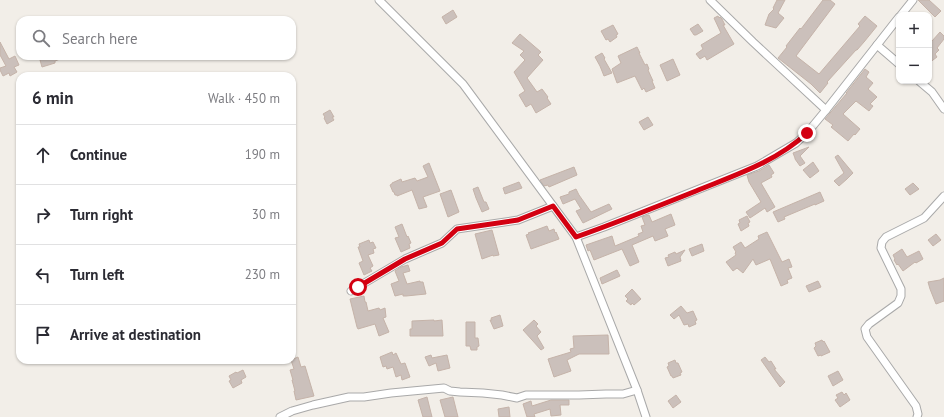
<!DOCTYPE html>
<html lang="en">
<head>
<meta charset="utf-8">
<style>
	body { margin:0; font-family:"PT Sans",sans-serif; background:#f2f2f3; color:#2b2b33 }
	.controls { position:absolute; right:12px; top:12px; display:grid; overflow:hidden; border-radius:8px; box-shadow:0 1px 3px #0004 }
	.controls button { width:36px; height:36px; display:grid; place-items:center; padding:0; border:0; border-bottom:1px solid #e1e1e2; background:#fff; color:#2b2b33; font:20px sans-serif }
	.stop { position:absolute; width:12px; height:12px; margin:-9px; border:3px solid #d30011; border-radius:50%; background:#fff }
	.stop.end { background:#d30011; border-color:#fff; box-shadow:0 1px 4px #0008 }
	.list { margin:0; padding:0; list-style:none }
	h2 { display:flex; justify-content:space-between; align-items:center; height:52px; margin:0; padding:0 16px; font-size:17px }
	h2 small { font-size:13px; font-weight:400; color:#7c7c81 }
	.list li { display:grid; grid-template-columns:26px 1fr auto; gap:12px; align-items:center; box-sizing:border-box; height:60px; padding:0 16px; border-top:1px solid #e1e1e2 }
	.list b { display:block; font-size:15px; white-space:nowrap }
	.list em { font-size:13px; font-style:normal; color:#7c7c81 }
	.icon { flex:none; width:22px; height:22px; fill:none; stroke:currentColor; stroke-width:2; stroke-linecap:round; stroke-linejoin:round }
	.map { position:relative; flex:none; width:944px; height:417px; overflow:hidden }
	.search { position:absolute; background:#fff; box-shadow:0 1px 3px #0004; left:16px; top:16px; width:280px; height:44px; display:flex; align-items:center; gap:10px; box-sizing:border-box; padding:0 14px; border-radius:12px; color:#7c7c81; font-size:15px }
	.panel { position:absolute; background:#fff; box-shadow:0 1px 3px #0004; left:16px; top:72px; width:280px; height:292px; border-radius:12px }
	.map>svg:first-child { display:block }
	.building { fill:#cbc0bb; stroke:#c5b3a9 }
	.lines { fill:none; stroke-linecap:round; stroke-linejoin:round }
	.street-casing { stroke:#a9a9a9; stroke-width:9 }
	.street { stroke:#fff; stroke-width:7 }
	.route { stroke:#d30011; stroke-width:5 }
</style>
</head>
<body>
<div class="map">
<svg width="944" height="417" viewBox="0 0 944 417">
	<rect width="100%" height="100%" fill="#f2eee8"/>
	<g class="building">
		<polygon points="777,0 785,0 778,13 784,18 776,28 765,25 769,14 774,9 773,8"/>
		<polygon points="823,0 830,0 835,4 796,56 819,74 860,26 858,24 865,16 877,26 864,42 857,50 856,50 827,82 828,83 820,93 811,84 778,58 787,47 786,46 800,28 801,29"/>
		<polygon points="918,0 929,0 941,11 935,17"/>
		<polygon points="453,10 457,17 446,24 442,17"/>
		<polygon points="718,16 719,18 720,17 722,19 725,25 723,25 734,44 707,60 705,56 700,59 696,54 703,49 701,45 721,33 714,18"/>
		<polygon points="698,24 703,31 696,35 694,35 690,29"/>
		<polygon points="613,25 618,34 616,35 617,37 610,42 608,39 606,40 601,31"/>
		<polygon points="940,32 944,36 944,39 937,48 939,50 935,54 937,57 929,63 929,38 932,41"/>
		<polygon points="520,34 541,52 538,55 543,60 527,78 537,92 542,89 548,97 547,98 551,104 536,113 531,104 526,107 519,95 525,91 514,72 525,60 520,55 524,51 512,43"/>
		<polygon points="0,42 9,59 15,56 19,65 14,67 17,72 10,76 9,73 3,76 0,70 0,68 6,66 0,55"/>
		<polygon points="637,47 640,53 639,53 645,65 647,64 649,69 648,70 653,81 652,81 655,88 646,92 644,88 642,90 635,76 617,83 612,69 621,63 618,56"/>
		<polygon points="602,53 605,58 604,59 612,73 604,76 600,66 595,57"/>
		<polygon points="51,56 65,56 65,57 55,61 55,63 42,67 40,60"/>
		<polygon points="673,59 680,75 667,81 660,65"/>
		<polygon points="865,69 869,72 866,77 873,83 868,89 877,97 870,104 873,106 869,111 856,101 843,114 860,129 855,135 854,134 848,141 831,127 833,125 825,119 847,93 846,93"/>
		<polygon points="330,110 334,117 332,117 334,120 327,124 324,118 325,117 323,114"/>
		<polygon points="648,117 653,125 644,130 639,122"/>
		<polygon points="809,147 800,156 805,163 800,166 795,159 795,158 793,153"/>
		<polygon points="838,155 853,173 847,179 839,186 834,181 844,173 835,157"/>
		<polygon points="813,162 819,171 810,178 803,170"/>
		<polygon points="429,163 440,191 423,197 427,207 419,209 412,190 397,196 397,195 395,195 394,192 393,192 390,185 392,184 392,183 401,179 402,182 415,178 417,181 428,177 423,166"/>
		<polygon points="769,165 774,173 771,175 772,177 761,183 775,207 767,212 765,208 750,218 746,212 761,202 749,182 747,175 759,171"/>
		<polygon points="574,167 577,175 549,187 548,185 544,186 540,180"/>
		<polygon points="519,182 522,188 505,194 503,188"/>
		<polygon points="913,183 919,189 910,195 905,189"/>
		<polygon points="478,187 484,202 486,202 489,209 482,212 476,198 473,189"/>
		<polygon points="576,189 579,195 591,212 609,204 612,209 583,223 576,211 581,209 575,199 563,204 560,197 569,194 569,192"/>
		<polygon points="451,190 459,212 448,217 440,194"/>
		<polygon points="820,192 824,201 815,205 815,204 784,217 785,219 778,222 773,212"/>
		<polygon points="671,214 675,225 665,229 668,236 655,241 653,236 632,245 639,262 630,266 622,249 594,260 590,250 588,251 586,245 612,236 615,246 639,236 638,234 643,232 641,226 645,225 642,217 649,215 652,222"/>
		<polygon points="747,216 750,222 748,223 749,226 741,231 738,224 740,223 739,220"/>
		<polygon points="402,224 407,237 408,236 411,243 409,244 410,248 401,252 395,238 399,237 395,227"/>
		<polygon points="547,226 549,231 554,229 555,233 556,232 559,239 531,249 526,235 529,234 528,233"/>
		<polygon points="492,230 499,255 493,256 493,255 482,259 475,234"/>
		<polygon points="767,232 782,262 789,259 792,267 788,268 792,278 787,280 788,283 781,286 770,259 756,265 753,259 743,273 737,268 733,271 726,262 736,255 735,253 736,252 733,247 741,242 745,248 759,239 758,236"/>
		<polygon points="936,234 941,240 933,246 928,240"/>
		<polygon points="369,240 370,243 373,242 376,248 373,249 374,253 368,255 373,266 370,268 372,271 364,275 359,263 363,261 358,247 360,247 359,244"/>
		<polygon points="702,244 704,251 692,256 689,249"/>
		<polygon points="902,249 907,257 919,251 923,259 916,263 915,262 903,271 898,264 897,265 894,260 895,259 893,255"/>
		<polygon points="685,250 680,257 681,261 668,266 665,258 669,257 668,255 675,252 676,254"/>
		<polygon points="408,265 410,271 403,273 407,284 420,281 420,282 423,282 426,294 406,296 403,296 403,294 395,296 391,284 399,281 395,271 401,267"/>
		<polygon points="617,270 620,276 602,284 600,278"/>
		<polygon points="944,278 944,301 936,304 930,289 928,282 940,280"/>
		<polygon points="818,281 821,287 809,292 806,286"/>
		<polygon points="632,289 641,299 634,305 632,303 631,305 626,301 628,299 625,296"/>
		<polygon points="364,296 365,302 366,302 368,311 379,308 380,310 385,308 386,317 383,318 389,332 379,336 375,324 358,329 357,327 350,299"/>
		<polygon points="681,306 687,313 693,311 697,320 695,321 696,324 689,327 688,324 684,325 679,315 674,319 670,315"/>
		<polygon points="500,315 503,326 494,329 490,320 492,320 491,318"/>
		<polygon points="434,320 434,321 442,320 443,336 410,336 410,329 412,329 412,321"/>
		<polygon points="534,320 538,324 536,326 541,332 537,336 544,348 541,350 523,330"/>
		<polygon points="466,322 475,322 475,338 478,338 479,346 477,347 477,350 471,350 470,346 466,346"/>
		<polygon points="608,335 609,354 579,354 567,360 571,371 554,377 548,359 571,352 570,349 574,348 573,336"/>
		<polygon points="822,340 823,342 824,341 830,352 821,356 821,355 818,356 814,348 816,346 815,343"/>
		<polygon points="392,352 393,355 396,353 401,364 405,363 410,377 402,380 401,375 396,377 393,367 387,369 386,366 383,367 380,357"/>
		<polygon points="431,355 432,358 447,355 450,368 438,371 436,363 429,366 425,357"/>
		<polygon points="298,357 301,367 305,366 314,396 296,400 294,391 295,391 292,380 293,380 290,370 294,369 291,360"/>
		<polygon points="765,357 769,362 771,361 776,369 774,369 785,382 780,387 761,360"/>
		<polygon points="675,360 676,363 678,363 682,372 680,373 681,375 673,378 672,376 671,376 667,367 669,366 668,363"/>
		<polygon points="243,370 246,377 241,380 242,383 233,388 229,381 231,380 229,376 236,372 237,373"/>
		<polygon points="838,371 843,380 833,386 828,376"/>
		<polygon points="842,392 844,395 846,393 850,400 840,407 835,400 838,398 836,395"/>
		<polygon points="676,395 681,402 673,408 668,401"/>
		<polygon points="427,397 432,417 423,417 418,400"/>
		<polygon points="453,397 458,417 445,417 440,400"/>
		<polygon points="551,400 569,400 569,405 560,405 561,415 551,416 550,409 534,414 535,417 527,417 523,404 531,401 532,406"/>
		<polygon points="509,407 510,417 499,417 498,409"/>
	</g>
	<g class="lines">
		<defs>
			<g id="street">
				<polyline points="379,0 463,84 576,237 637,390 646,417"/>
				<polyline points="710,0 753,42 826,110"/>
				<polyline points="901,15 913,0"/>
				<polyline points="877,45 899,64"/>
				<polyline points="919,81 932,92 944,109"/>
				<polyline points="576,237 604,227 757,166 796,143 807,133 826,110 899,17"/>
				<polyline points="351,291 405,259 442,243 457,229 518,220 553,206"/>
				<polyline points="280,417 292,411 313,405 349,397 364,397 391,393 444,388 450,391 460,392 483,393 502,395 517,398 526,395 579,395 606,394 623,394 637,390"/>
				<polyline points="917,417 918,414 916,406 867,337 865,329 869,324 898,303 901,296 901,289 881,248 882,242 886,237 924,218 944,196"/>
			</g>
		</defs>
		<use href="#street" class="street-casing"/>
		<use href="#street" class="street"/>
	</g>
	<g class="lines">
		<path class="route" d="M 358,287 L 405,259 L 442,243 L 457,229 L 518,220 L 553,206 L 576,237 C 616,223 656,207 696,191 C 735,175 776,162 807,133"/>
	</g>
</svg>
<div class="controls">
<button>+</button>
<button>−</button>
</div>
<div class="stop" style="left:358px;top:287px"></div>
<div class="stop end" style="left:807px;top:133px"></div>
<div class="search"><svg class="icon" aria-label="search" viewBox="0 0 24 24"><circle cx="10" cy="10" r="6"/><path d="M15 15l6 6"/></svg>Search here</div>
<section class="panel">
<h2>6 min<small>Walk · 450 m</small></h2>
<ul class="list">
<li><svg class="icon" aria-label="ahead" viewBox="0 0 24 24"><path d="M12 20V5M6 11l6-6 6 6"/></svg><div><b>Continue</b></div><em>190 m</em></li>
<li><svg class="icon" aria-label="right" viewBox="0 0 24 24"><path d="M7 20v-9h11M14 6l5 5-5 5"/></svg><div><b>Turn right</b></div><em>30 m</em></li>
<li><svg class="icon" aria-label="left" viewBox="0 0 24 24"><path d="M17 20v-9H6M10 6l-5 5 5 5"/></svg><div><b>Turn left</b></div><em>230 m</em></li>
<li><svg class="icon" aria-label="arrive" viewBox="0 0 24 24"><path d="M6 21V4h12l-3 4 3 4H6"/></svg><div><b>Arrive at destination</b></div></li>
</ul>
</section>
</div>
</body>
</html>
